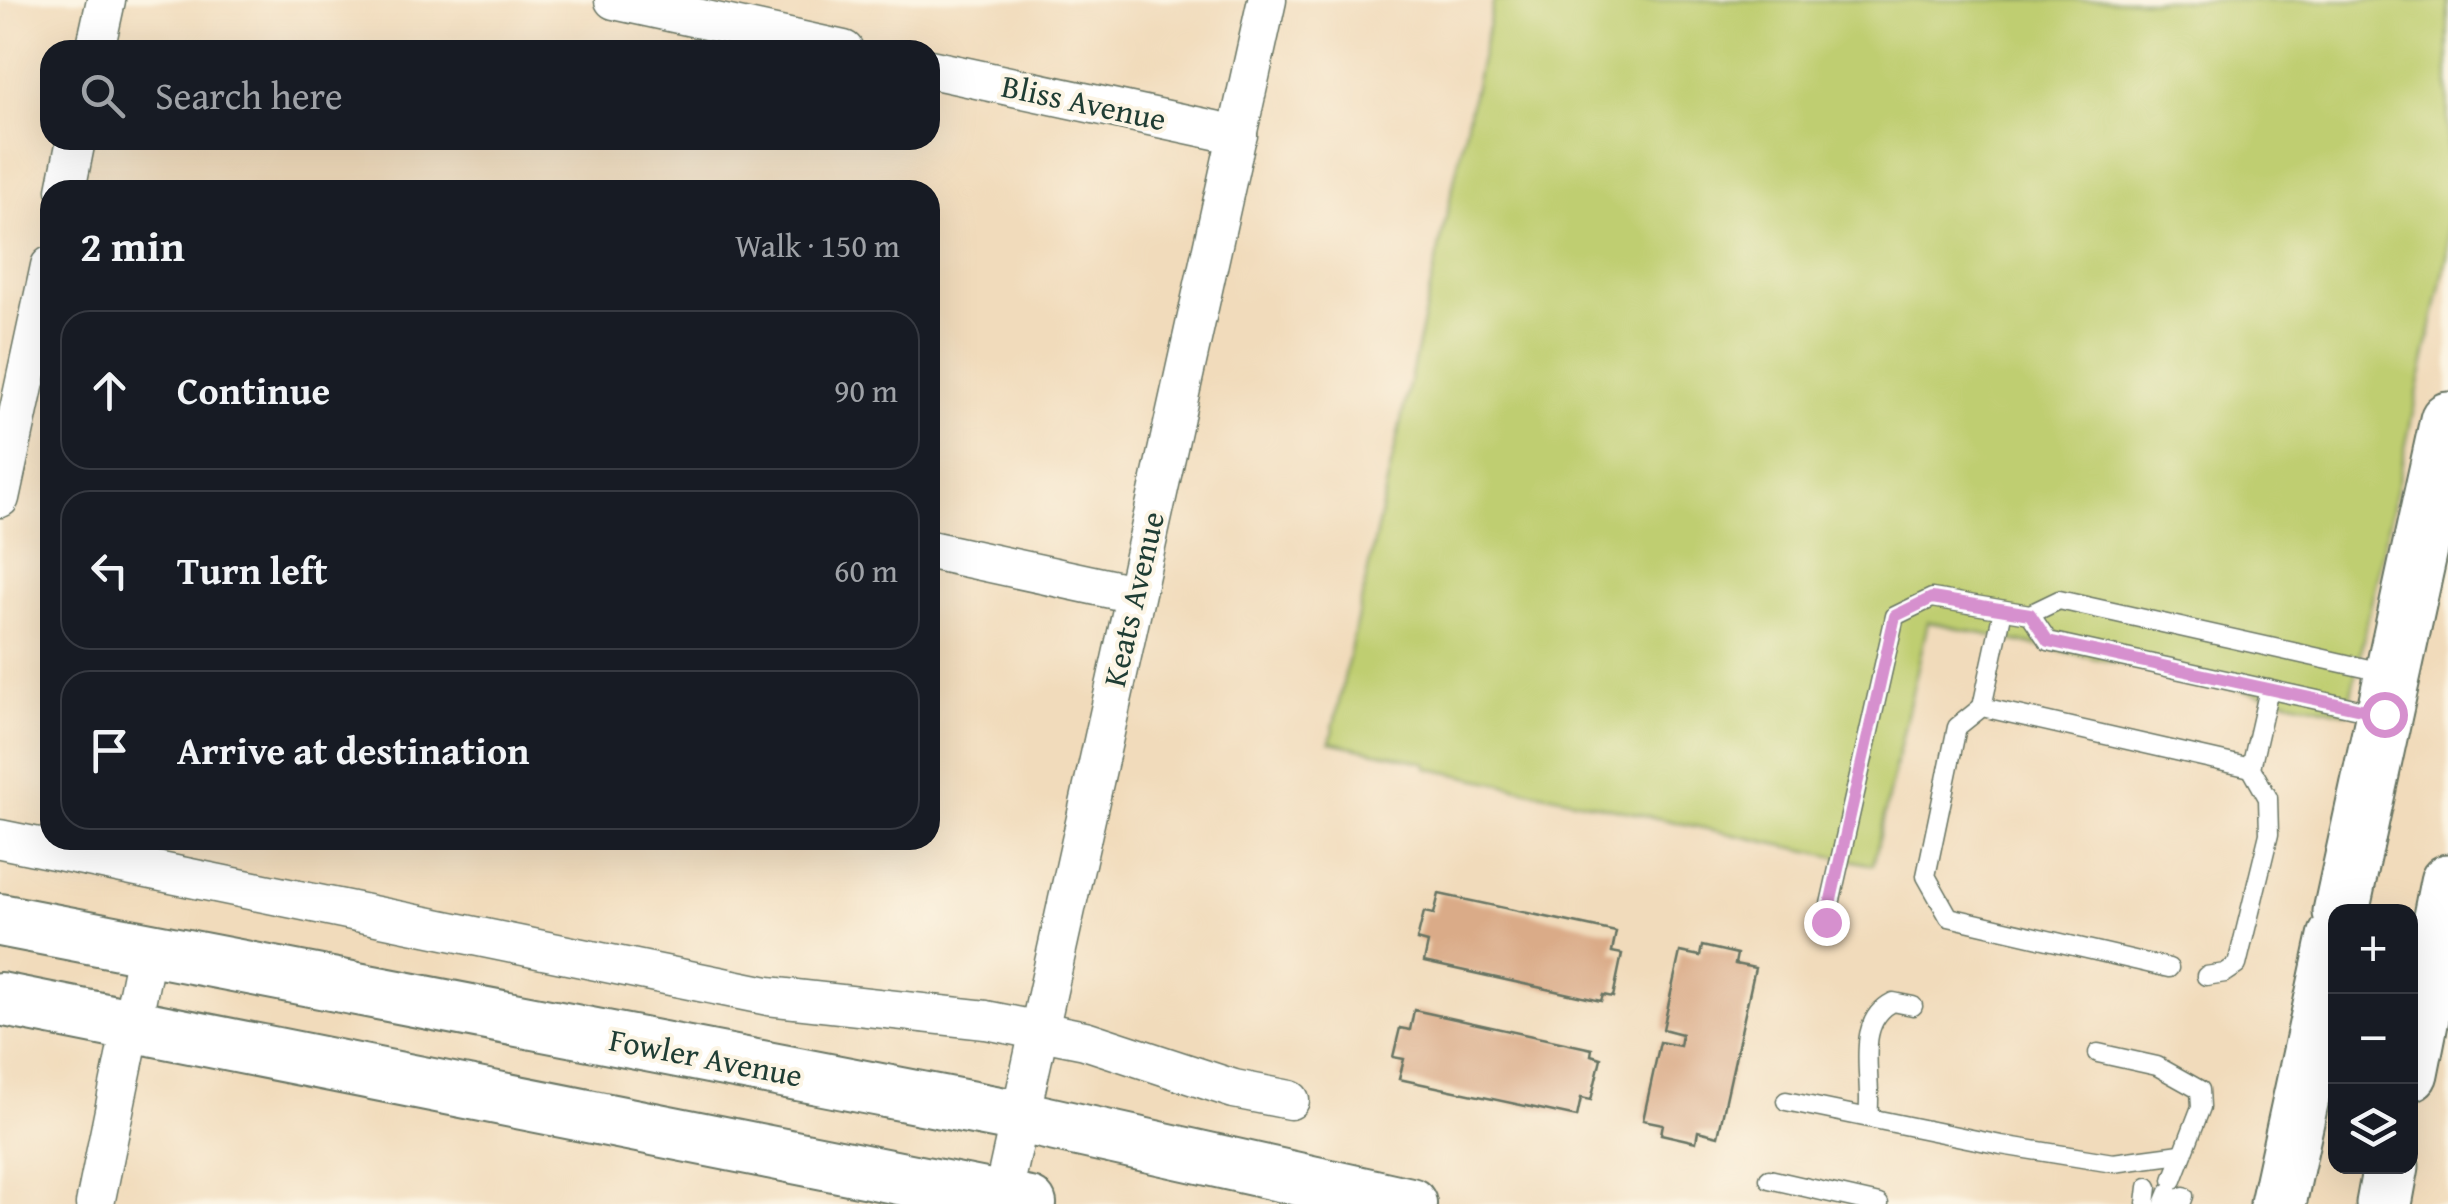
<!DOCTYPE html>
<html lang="en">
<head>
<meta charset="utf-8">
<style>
	body { margin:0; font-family:"Gentium Book Plus",serif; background:#20242c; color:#f1f3f6 }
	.controls { position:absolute; right:30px; bottom:30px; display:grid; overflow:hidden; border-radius:20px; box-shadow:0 10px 40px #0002 }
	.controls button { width:90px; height:90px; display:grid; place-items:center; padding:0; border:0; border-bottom:2px solid #363941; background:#171b24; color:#f1f3f6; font:50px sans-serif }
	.stop { position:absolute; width:30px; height:30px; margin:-22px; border:8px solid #d690ce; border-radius:50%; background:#fff }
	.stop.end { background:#d690ce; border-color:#fff; box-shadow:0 2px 10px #0008 }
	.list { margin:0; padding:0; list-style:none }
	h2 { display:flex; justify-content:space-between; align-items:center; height:130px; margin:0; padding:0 40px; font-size:42px }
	h2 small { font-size:32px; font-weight:400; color:#9ea1a6 }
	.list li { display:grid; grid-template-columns:65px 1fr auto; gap:30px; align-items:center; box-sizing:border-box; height:160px; margin:0 20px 20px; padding:0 20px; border:2px solid #363941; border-radius:30px }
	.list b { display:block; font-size:38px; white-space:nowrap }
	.list em { font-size:32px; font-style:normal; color:#9ea1a6 }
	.icon { flex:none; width:55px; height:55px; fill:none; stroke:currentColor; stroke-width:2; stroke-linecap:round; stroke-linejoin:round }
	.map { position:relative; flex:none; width:2448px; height:1204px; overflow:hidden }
	.search { position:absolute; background:#171b24; box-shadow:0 10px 40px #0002; left:40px; top:40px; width:900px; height:110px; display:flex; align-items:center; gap:25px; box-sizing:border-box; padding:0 35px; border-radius:30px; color:#9ea1a6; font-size:38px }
	.panel { position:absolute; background:#171b24; box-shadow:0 10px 40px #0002; left:40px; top:180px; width:900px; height:670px; border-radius:30px }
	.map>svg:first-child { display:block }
	.green { fill:#bfce71; stroke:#6f8652; stroke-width:2.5 }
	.building { fill:#daab88 }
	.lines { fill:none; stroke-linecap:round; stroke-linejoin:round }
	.service-casing { stroke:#687463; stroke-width:21 }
	.minor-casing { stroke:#687463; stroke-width:41 }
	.secondary-casing { stroke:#687463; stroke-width:56 }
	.primary-casing { stroke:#687463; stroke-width:59 }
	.service { stroke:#fff; stroke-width:18 }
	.minor { stroke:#fff; stroke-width:38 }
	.secondary { stroke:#fff; stroke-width:52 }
	.primary { stroke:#fff; stroke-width:55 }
	.route { stroke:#d690ce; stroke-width:12 }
	.labels { text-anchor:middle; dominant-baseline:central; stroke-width:8; stroke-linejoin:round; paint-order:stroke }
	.street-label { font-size:32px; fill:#1f3d34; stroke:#fcf5e5 }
</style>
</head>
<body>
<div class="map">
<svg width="2448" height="1204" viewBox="0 0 2448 1204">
	<rect width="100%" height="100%" fill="#fcf5e5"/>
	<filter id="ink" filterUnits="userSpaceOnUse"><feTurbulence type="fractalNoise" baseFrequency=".01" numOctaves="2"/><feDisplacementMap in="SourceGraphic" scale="20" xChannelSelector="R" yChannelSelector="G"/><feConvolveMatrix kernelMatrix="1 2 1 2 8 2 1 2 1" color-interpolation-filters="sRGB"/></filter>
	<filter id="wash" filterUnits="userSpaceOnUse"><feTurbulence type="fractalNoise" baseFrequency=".0048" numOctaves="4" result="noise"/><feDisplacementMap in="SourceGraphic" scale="40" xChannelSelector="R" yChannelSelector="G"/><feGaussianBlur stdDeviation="2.25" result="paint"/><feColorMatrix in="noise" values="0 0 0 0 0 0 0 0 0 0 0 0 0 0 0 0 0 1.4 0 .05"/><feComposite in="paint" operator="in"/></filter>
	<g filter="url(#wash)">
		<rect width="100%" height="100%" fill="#f1dbbb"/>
		<polygon class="green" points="1494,0 2448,0 2448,253 2347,713 1928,622 1873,865 1427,768 1427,763 1330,742"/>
		<g id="blocks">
			<g class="building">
				<polygon points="1439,894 1616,932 1612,952 1622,954 1613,997 1603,995 1601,1001 1424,962 1428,943 1417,940 1424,912 1434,914"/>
				<polygon points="1702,946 1737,954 1735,964 1755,968 1718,1136 1698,1131 1696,1142 1661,1134 1663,1124 1643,1120 1660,1042 1680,1046 1682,1034 1663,1029 1680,952 1700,956"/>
				<polygon points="1414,1010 1592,1049 1591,1055 1601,1058 1591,1100 1581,1098 1577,1117 1399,1079 1404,1059 1393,1057 1400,1028 1410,1030"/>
			</g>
		</g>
	</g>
	<g filter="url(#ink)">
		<use href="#blocks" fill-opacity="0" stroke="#687463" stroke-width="2.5"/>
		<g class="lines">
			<defs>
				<g id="service">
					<polyline points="2030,614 2048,641 2377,713"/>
					<polyline points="1982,707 2003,610"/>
					<polyline points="1826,922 1895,616 1932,598 2030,614 2059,600 2387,673"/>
					<polyline points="2169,968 1949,917 1926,876 1957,727 1982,707 2251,768"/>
					<polyline points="2206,976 2225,973 2237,965 2269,834 2268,798 2251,768 2269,689"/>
					<polyline points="2098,1053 2157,1066 2200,1090 2201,1107 2173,1180"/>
					<polyline points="1786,1101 2001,1145 2113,1163 2181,1154"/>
					<path d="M 1868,1116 C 1874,1078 1852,1023 1893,1002 L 1913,1006"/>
					<polyline points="1769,1179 1879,1204"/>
					<polyline points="2146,1204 2148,1187"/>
					<polyline points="2164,1204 2169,1192"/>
					<polyline points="2181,1204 2184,1196"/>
				</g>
				<g id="minor">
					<polyline points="614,0 844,50"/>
					<polyline points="95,50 106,0"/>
					<polyline points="930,69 1238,135"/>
					<polyline points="66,190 76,140"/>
					<polyline points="0,498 50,266"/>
					<polyline points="930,550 1134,594"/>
					<polyline points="0,839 768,996 986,1020 1085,1040 1234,1089 1290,1100"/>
					<polyline points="1002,1198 1267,0"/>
					<polyline points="95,1204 147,949"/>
				</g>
				<g id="secondary">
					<polyline points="0,920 1020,1117 1410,1204"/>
					<polyline points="0,999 1030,1204"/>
				</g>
				<g id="primary">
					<polyline points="2341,912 2448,420"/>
					<polyline points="2410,1073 2448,882"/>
					<polyline points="2278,1204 2336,937"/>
					<polyline points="2384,1204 2391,1166"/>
				</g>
			</defs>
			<use href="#service" class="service-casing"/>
			<use href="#minor" class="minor-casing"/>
			<use href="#secondary" class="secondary-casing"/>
			<use href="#primary" class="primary-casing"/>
			<use href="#service" class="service"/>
			<use href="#minor" class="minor"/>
			<use href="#secondary" class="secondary"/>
			<use href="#primary" class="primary"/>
		</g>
	</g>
	<g class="lines" filter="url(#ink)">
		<polyline class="route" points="1826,922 1895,616 1932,598 2030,614 2048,641 2384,714"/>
	</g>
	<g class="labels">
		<g class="street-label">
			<text transform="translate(1084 102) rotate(12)">Bliss Avenue</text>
			<text transform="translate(1133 599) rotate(-77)">Keats Avenue</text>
			<text transform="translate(706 1057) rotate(11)">Fowler Avenue</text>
		</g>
	</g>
</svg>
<div class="controls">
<button>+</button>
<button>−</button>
<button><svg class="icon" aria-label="layers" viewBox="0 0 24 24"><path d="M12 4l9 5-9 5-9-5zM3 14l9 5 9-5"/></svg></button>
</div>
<div class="stop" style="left:2384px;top:714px"></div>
<div class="stop end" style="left:1826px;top:922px"></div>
<div class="search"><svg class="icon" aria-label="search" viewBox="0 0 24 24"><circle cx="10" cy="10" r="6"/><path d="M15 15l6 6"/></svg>Search here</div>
<section class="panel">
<h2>2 min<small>Walk · 150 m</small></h2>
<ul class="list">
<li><svg class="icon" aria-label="ahead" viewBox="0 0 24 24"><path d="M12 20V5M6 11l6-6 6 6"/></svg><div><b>Continue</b></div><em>90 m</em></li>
<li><svg class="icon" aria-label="left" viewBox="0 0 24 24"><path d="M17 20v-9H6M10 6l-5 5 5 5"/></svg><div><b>Turn left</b></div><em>60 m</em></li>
<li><svg class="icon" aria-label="arrive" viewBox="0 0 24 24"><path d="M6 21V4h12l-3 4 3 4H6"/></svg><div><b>Arrive at destination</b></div></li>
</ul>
</section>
</div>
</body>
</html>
